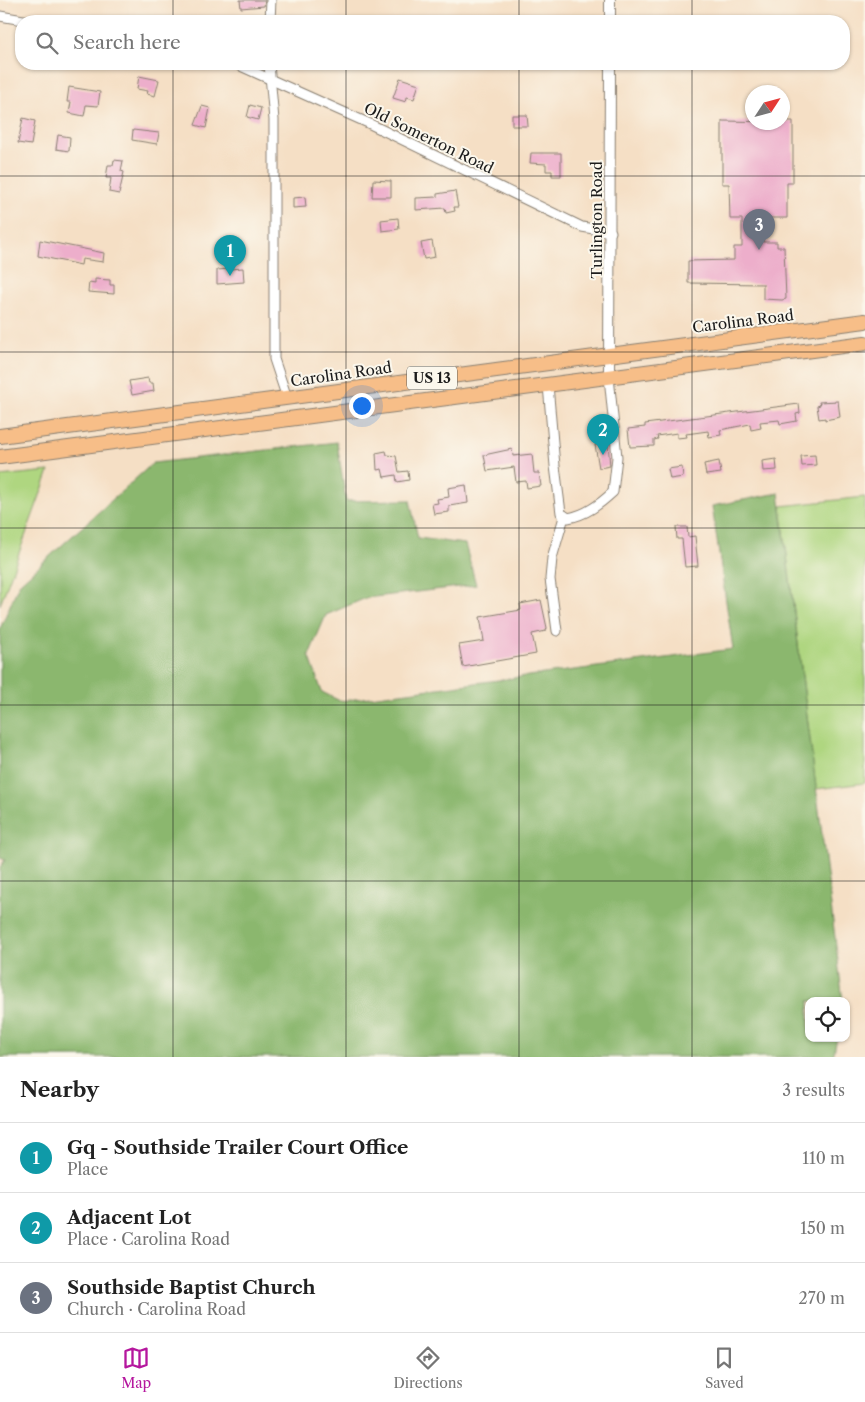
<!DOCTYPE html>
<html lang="en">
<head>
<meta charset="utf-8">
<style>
	body { margin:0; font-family:"Libre Caslon Text",serif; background:#f6f6f6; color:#222 }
	.controls { position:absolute; right:15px; bottom:15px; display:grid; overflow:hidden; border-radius:10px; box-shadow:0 1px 4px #0004 }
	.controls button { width:45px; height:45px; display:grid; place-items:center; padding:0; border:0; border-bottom:1px solid #e0e0e0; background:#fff; color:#222; font:25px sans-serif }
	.compass { position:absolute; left:745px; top:85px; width:45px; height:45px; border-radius:50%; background:#fff; box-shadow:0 1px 4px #0004; rotate:54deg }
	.you { position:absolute; left:361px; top:405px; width:18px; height:18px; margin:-12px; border:4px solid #fff; border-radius:50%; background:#1a73e8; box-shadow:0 0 0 8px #1a73e833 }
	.badge { display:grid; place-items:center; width:32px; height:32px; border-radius:50%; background:#b5179e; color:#fff; font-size:16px; font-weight:700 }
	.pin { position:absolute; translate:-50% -41px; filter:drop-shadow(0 1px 2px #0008) }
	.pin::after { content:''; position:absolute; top:26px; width:18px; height:15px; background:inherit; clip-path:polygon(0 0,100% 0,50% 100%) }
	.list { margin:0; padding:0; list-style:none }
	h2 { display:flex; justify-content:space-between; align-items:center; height:65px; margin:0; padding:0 20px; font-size:21px }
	h2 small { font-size:16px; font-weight:400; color:#767676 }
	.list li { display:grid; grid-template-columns:32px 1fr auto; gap:15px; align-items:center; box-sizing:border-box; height:70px; padding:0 20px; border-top:1px solid #e0e0e0 }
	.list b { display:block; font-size:19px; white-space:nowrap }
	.list p { margin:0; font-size:16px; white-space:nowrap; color:#767676 }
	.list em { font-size:16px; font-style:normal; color:#767676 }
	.icon { flex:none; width:28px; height:28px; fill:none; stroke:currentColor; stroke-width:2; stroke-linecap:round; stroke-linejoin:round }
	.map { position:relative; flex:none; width:865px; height:1057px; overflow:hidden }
	.search { position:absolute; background:#fff; box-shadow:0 1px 4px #0004; left:15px; right:15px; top:15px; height:55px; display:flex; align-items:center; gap:12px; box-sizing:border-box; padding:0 18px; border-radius:20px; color:#767676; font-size:19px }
	.sheet { height:275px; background:#fff }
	nav { display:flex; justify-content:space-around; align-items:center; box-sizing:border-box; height:70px; border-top:1px solid #e0e0e0; background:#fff; font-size:14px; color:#767676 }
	nav a { display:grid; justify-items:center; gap:2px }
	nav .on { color:#b5179e }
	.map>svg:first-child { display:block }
	.green { fill:#afd680; stroke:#66794e }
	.forest { fill:#8bb76e; stroke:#546a45 }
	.building { fill:#edaecb }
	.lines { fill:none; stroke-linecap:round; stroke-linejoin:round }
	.minor-casing { stroke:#887e70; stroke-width:11 }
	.tertiary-casing { stroke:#887e70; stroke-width:12 }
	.trunk-casing { stroke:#887e70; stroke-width:16 }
	.minor { stroke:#fff; stroke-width:9 }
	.tertiary { stroke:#fff; stroke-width:10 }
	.trunk { stroke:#f7be88; stroke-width:14 }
	.grid { fill:none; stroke:#1c1c1c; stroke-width:1; stroke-opacity:0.55 }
	.labels { text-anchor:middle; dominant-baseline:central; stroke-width:4; stroke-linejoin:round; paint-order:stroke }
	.shield { fill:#fbf7ec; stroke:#5f5e5a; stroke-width:1 }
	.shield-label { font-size:14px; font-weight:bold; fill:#1c1c1c }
	.street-label { font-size:15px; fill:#1c1c1c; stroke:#fbf7ec }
</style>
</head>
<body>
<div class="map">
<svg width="865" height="1057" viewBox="0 0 865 1057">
	<rect width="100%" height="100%" fill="#fbf7ec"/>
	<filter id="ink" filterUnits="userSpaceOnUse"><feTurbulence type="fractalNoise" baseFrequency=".02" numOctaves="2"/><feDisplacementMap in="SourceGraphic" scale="10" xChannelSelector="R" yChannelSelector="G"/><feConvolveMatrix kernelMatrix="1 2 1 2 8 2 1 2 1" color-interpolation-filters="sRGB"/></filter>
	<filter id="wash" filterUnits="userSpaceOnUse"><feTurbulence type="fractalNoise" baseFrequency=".0096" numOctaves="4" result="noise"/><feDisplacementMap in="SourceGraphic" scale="20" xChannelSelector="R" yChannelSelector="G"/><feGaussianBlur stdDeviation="1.12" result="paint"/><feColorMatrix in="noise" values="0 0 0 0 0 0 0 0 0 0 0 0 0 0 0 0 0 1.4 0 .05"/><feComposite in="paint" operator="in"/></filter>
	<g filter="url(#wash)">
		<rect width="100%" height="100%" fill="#f5dfc5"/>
		<g class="green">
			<polygon points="49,471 0,605 0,476"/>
			<polygon points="865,497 865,783 816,789 781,506"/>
		</g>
		<polygon class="forest" points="337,442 346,501 410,500 418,538 465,544 476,585 366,598 326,615 309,655 322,692 340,701 733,649 712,506 779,493 843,1001 809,1001 809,1038 837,1038 833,1057 0,1057 0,867 5,860 0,858 0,629 19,584 153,463"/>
		<g id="blocks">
			<g class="building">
				<polygon points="240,0 265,0 264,6 241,8"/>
				<polygon points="139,76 159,80 155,96 147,94 148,91 137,89"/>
				<polygon points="400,78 419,84 414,99 407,97 406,102 393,98"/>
				<polygon points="69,87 100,92 98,106 86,105 84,116 69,113 71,102 67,102"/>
				<polygon points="250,105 261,108 258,120 247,117"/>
				<polygon points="202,106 210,108 206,128 195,125"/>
				<polygon points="512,115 527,115 528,126 512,126"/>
				<polygon points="23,118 35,121 31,145 18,143"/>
				<polygon points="722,121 782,122 782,121 793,121 793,183 787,183 787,218 763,218 763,242 777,242 777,247 784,247 786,299 782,300 763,299 763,284 688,283 688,261 734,260 734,247 742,247 742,219 730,219 729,184 722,184"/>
				<polygon points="133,130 159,133 157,144 132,140"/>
				<polygon points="58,135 70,137 69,151 56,149"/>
				<polygon points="531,153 561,153 561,176 552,176 552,171 546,171 546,164 530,163"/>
				<polygon points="114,160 123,161 121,171 124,172 119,194 109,192 111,178 106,178 108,165 113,165"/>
				<polygon points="373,180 391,181 391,197 372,197"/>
				<polygon points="455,191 458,207 454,207 455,211 446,213 445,208 416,210 416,198 437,197 437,194"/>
				<polygon points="305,197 306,207 293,208 293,198"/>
				<polygon points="398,218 399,229 382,231 381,220"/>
				<polygon points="40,240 104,253 103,262 82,259 81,265 38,256"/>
				<polygon points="432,241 435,257 424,259 421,243"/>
				<polygon points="243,268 244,282 217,284 217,270"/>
				<polygon points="95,279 110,280 110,285 114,285 114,294 88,292 89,282 95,283"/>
				<polygon points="148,378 149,383 153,383 154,391 132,395 129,381"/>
				<polygon points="838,401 840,417 825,420 825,418 819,419 817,406 820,405 819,402"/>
				<polygon points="799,404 800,413 796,414 797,421 780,424 779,420 760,422 761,428 751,430 750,424 720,430 721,435 709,437 708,431 686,434 687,437 677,438 677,433 657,436 658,439 654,440 654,446 630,447 628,429 645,427 645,424"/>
				<polygon points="608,443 610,466 599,468 595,445"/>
				<polygon points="512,449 513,456 532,454 534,473 539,473 541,486 527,488 526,481 516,482 514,467 487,471 484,455"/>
				<polygon points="386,451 387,455 396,456 399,472 408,471 409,480 397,482 396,475 384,477 382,469 377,470 376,453"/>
				<polygon points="815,455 816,465 802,466 801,456"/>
				<polygon points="776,459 777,470 763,471 762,461"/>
				<polygon points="719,461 721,473 706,475 704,464"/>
				<polygon points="682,467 683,477 670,479 668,469"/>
				<polygon points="466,485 468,503 449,506 449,512 434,514 432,504 438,503 437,499 449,497 448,488"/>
				<polygon points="676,527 687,527 688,537 695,536 698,566 685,567 682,539 677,539"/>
				<polygon points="541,600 547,628 546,631 532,634 536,654 463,667 459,645 484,641 480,617 521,610 520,604"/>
			</g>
		</g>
	</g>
	<g filter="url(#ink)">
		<use href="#blocks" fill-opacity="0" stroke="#887e70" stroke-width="1"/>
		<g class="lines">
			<defs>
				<g id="minor">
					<polyline points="0,16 29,21"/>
					<polyline points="270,21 271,0"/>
					<polyline points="236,64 368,123 582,227 611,232"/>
					<polyline points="269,64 274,120 274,359 287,398"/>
					<path d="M 548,385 L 555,466 L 561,513 L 568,518 C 586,515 600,504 613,492 L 617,457 L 609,377"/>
					<polyline points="557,631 550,579 552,558 564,517"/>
				</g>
				<g id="tertiary">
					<polyline points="610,0 610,21"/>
					<polyline points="609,377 610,64"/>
				</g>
				<g id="trunk">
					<polyline points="0,436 865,321"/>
					<polyline points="0,457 865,343"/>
				</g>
			</defs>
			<use href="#minor" class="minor-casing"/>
			<use href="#tertiary" class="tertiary-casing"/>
			<use href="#trunk" class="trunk-casing"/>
			<use href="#minor" class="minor"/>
			<use href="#tertiary" class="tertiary"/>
			<use href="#trunk" class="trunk"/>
		</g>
	</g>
	<path class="grid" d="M 173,0 L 173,21M 346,0 L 346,21M 519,0 L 519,21M 692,0 L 692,21M 173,64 L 173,1057M 346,64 L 346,1057M 519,64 L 519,1057M 692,64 L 692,1057M 0,176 L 865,176M 0,352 L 865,352M 0,528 L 865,528M 0,705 L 865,705M 0,881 L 865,881"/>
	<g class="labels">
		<rect class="shield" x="407" y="366.5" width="50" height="23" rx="4"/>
		<g class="shield-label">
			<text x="432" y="378">US 13</text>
		</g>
		<g class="street-label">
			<text transform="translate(429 138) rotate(26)">Old Somerton Road</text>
			<text transform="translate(596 220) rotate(-90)">Turlington Road</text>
			<text transform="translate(743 321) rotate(-7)">Carolina Road</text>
			<text transform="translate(341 374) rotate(-8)">Carolina Road</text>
		</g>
	</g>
</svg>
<div class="controls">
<button><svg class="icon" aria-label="locate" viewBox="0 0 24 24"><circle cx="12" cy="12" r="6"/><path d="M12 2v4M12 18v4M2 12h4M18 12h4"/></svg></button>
</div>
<svg class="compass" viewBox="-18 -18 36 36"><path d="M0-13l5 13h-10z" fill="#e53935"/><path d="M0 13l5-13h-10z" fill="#767676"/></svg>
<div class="you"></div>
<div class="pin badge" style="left:230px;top:276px;background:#0f9aa8">1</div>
<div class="pin badge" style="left:603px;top:455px;background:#0f9aa8">2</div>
<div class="pin badge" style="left:759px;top:250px;background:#6b7280">3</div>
<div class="search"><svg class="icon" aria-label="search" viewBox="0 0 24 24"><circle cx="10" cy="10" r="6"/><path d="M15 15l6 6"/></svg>Search here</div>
</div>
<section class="sheet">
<h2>Nearby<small>3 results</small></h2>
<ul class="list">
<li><span class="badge" style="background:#0f9aa8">1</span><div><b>Gq - Southside Trailer Court Office</b><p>Place</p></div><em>110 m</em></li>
<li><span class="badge" style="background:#0f9aa8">2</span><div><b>Adjacent Lot</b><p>Place · Carolina Road</p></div><em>150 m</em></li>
<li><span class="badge" style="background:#6b7280">3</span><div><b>Southside Baptist Church</b><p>Church · Carolina Road</p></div><em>270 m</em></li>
</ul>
</section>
<nav>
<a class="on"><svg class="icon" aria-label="map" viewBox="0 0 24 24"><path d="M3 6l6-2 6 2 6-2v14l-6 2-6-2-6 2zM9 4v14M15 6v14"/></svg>Map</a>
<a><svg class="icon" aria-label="directions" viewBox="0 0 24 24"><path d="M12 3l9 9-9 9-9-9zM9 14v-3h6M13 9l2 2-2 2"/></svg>Directions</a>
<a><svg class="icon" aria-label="saved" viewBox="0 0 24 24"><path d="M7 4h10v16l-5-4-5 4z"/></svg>Saved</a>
</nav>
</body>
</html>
